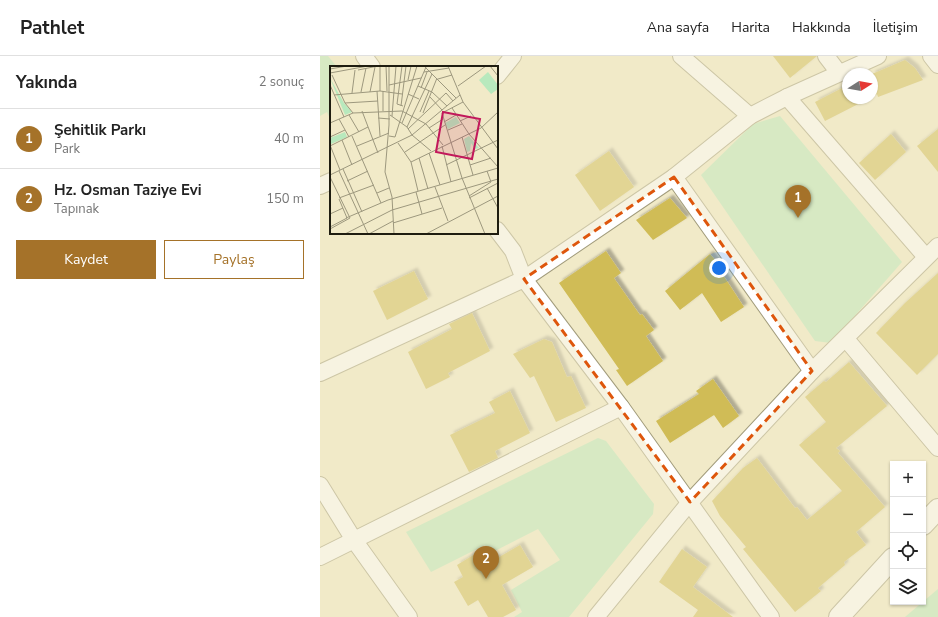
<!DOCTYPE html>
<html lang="tr">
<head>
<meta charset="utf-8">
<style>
	body { margin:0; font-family:"Nunito Sans",sans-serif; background:#f2f2f2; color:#222 }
	.controls { position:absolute; right:12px; bottom:12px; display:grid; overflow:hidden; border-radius:0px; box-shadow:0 1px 3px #0004 }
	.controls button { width:36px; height:36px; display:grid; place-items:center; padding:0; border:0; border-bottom:1px solid #e0e0e0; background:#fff; color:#222; font:20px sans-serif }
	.compass { position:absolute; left:522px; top:12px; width:36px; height:36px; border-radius:50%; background:#fff; box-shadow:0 1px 3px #0004; rotate:79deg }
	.you { position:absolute; left:399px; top:212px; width:14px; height:14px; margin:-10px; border:3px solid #fff; border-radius:50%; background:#1a73e8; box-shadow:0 0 0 6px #1a73e833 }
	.badge { display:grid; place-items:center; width:26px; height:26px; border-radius:50%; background:#a57229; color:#fff; font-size:13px; font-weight:700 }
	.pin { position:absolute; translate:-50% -33px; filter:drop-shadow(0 1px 2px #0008) }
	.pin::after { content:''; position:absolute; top:21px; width:14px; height:12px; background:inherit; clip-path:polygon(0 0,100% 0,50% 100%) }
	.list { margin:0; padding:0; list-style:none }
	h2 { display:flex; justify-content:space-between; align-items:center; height:52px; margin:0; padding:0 16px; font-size:17px }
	h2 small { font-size:13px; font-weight:400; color:#767676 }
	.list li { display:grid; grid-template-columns:26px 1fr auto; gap:12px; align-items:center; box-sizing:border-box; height:60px; padding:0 16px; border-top:1px solid #e0e0e0 }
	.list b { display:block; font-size:15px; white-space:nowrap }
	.list p { margin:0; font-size:13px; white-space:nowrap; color:#767676 }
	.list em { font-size:13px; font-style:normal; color:#767676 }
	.actions { display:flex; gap:8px; padding:12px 16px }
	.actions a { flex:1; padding:9px 0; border:1px solid #a57229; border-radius:0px; text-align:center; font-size:14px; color:#a57229 }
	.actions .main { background:#a57229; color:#fff }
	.icon { flex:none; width:22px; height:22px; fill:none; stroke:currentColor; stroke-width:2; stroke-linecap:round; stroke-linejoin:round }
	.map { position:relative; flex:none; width:618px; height:561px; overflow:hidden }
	header { display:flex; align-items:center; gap:24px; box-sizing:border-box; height:56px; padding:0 20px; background:#fff; border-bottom:1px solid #e0e0e0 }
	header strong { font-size:19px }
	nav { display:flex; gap:22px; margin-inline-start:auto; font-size:14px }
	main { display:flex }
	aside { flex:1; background:#fff }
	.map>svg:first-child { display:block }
	.green { fill:#b8e9bd }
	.building { fill:#d0bc57; filter:url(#shadow) }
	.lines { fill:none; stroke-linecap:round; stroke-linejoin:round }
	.minor-casing { stroke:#a29c7c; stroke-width:18 }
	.tertiary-casing { stroke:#a29c7c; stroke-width:22 }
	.minor { stroke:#fff; stroke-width:16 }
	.tertiary { stroke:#fff; stroke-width:20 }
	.marked { fill:none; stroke:#de560c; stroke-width:3; stroke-dasharray:8 5; stroke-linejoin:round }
	.inset-road { fill:none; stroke:#9d987e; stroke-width:1 }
	.view { fill:#c2185b; fill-opacity:0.15; stroke:#c2185b; stroke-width:2 }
	.inset-edge { fill:none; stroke:#1f1d10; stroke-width:2 }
</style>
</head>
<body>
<header>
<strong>Pathlet</strong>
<nav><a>Ana sayfa</a><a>Harita</a><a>Hakkında</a><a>İletişim</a></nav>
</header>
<main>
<aside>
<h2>Yakında<small>2 sonuç</small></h2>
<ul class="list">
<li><span class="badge">1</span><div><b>Şehitlik Parkı</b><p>Park</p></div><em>40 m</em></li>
<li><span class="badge">2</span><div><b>Hz. Osman Taziye Evi</b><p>Tapınak</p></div><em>150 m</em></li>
</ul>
<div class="actions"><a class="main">Kaydet</a><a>Paylaş</a></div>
</aside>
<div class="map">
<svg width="618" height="561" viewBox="0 0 618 561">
	<defs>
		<filter id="shadow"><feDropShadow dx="3.5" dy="-3.5" stdDeviation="1" flood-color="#0004"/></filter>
	</defs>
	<rect width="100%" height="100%" fill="#f1eac8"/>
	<g class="green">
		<polygon points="0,0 8,0 17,11 11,11 11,65 7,56 0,60"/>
		<polygon points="460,60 582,206 511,287 495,285 381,119 433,68"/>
		<polygon points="278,382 286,385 334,448 333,458 249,561 194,561 202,556 191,534 240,504 218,473 169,498 165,489 111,516 86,476"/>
		<polygon points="618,533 618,561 585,561"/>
	</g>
	<g class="building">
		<polygon points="453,0 497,0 470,22"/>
		<polygon points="585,4 595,12 603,24 558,41 557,38 552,41 552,18"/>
		<polygon points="528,29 528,42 550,42 505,65 495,46"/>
		<polygon points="618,73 618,116 597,90"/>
		<polygon points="571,78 586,96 555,124 539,107"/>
		<polygon points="289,95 314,131 280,155 255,119"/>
		<polygon points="350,142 367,162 333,184 316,164"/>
		<polygon points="286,195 301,217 294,222 320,259 322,258 334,274 326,280 343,305 307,330 296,314 299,313 239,227"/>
		<polygon points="390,198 406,217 403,219 424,251 401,266 382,237 360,254 345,235"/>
		<polygon points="94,215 108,243 67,264 53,235"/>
		<polygon points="618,217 618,298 597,319 556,277 585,247"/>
		<polygon points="152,257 170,295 128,317 130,321 106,333 88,296 132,273 129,268"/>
		<polygon points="224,283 232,286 247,321 251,320 266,352 236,366 214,320 210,322 193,298"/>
		<polygon points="529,306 567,350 516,392 520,395 518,397 565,451 536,476 546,489 524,506 525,509 498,532 501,535 475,556 423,493 426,491 400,460 392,445 423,412 437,402 475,452 477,451 487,464 522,435 479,389 506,366 485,341 504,325 506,326"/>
		<polygon points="393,323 419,360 403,372 394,359 350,387 336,365 379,338 376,335"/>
		<polygon points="190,335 210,377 175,395 178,402 149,416 130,379 175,357 169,346"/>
		<polygon points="200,489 213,511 182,529 196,554 183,561 168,561 158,544 148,550 134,526 143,521 137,509 160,495 167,508"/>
		<polygon points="362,493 387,511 373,531 413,561 373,561 378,554 339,526"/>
	</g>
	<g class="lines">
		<defs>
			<g id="minor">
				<polyline points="44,0 52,11"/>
				<polyline points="361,0 430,60"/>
				<polyline points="506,0 519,17"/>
				<polyline points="611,0 618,9"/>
				<polyline points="177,20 193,0"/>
				<polyline points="467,41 606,201"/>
				<polyline points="354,121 492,315"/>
				<polyline points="0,130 11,125"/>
				<polyline points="177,174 193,195 204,223 301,351 451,561"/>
				<polyline points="526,283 618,392"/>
				<polyline points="0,317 204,223 354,121 430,60 467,41 558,0"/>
				<polyline points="0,429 34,484 89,561"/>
				<polyline points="0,501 301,351"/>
				<polyline points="276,561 370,446 492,315 618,190"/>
			</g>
			<g id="tertiary">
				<polyline points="603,469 618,453"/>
				<polyline points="519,561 573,502"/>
			</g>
		</defs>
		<use href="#minor" class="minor-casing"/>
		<use href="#tertiary" class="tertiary-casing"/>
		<use href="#minor" class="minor"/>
		<use href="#tertiary" class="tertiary"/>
	</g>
	<path d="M0 0H618V561H0ZM 354,121 L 492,315 L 370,446 L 204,223 Z" fill="#f1eac8" fill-opacity=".55" fill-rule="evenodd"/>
	<path class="marked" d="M 354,121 L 492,315 L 370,446 L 204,223 Z"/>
	<g transform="translate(10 10)">
		<rect width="168" height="168" fill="#f1eac8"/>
		<path d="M 158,6 L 168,19 L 168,23 L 161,28 L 149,14 ZM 0,12 L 14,37 L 22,46 L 15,49 ZM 126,51 L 130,57 L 118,63 L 115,57 ZM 15,66 L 17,71 L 1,78 L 0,72 ZM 139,70 L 149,82 L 145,83 L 141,77 L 140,85 L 137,86 L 134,73 Z" fill="#b8e9bd"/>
		<path class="inset-road" d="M 56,0 L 57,25M 59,0 L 59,59 L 55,106 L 62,131 L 64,168M 72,0 L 67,38 L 73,40M 118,0 L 133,36 L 168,83M 160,0 L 168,10M 95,1 L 126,32M 0,3 L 17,0M 28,4 L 48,0M 94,6 L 119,2M 0,7 L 38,0M 2,9 L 15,37 L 23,47M 108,13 L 122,9M 78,14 L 81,0M 0,19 L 14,51M 59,19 L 91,12M 88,20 L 102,26 L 117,40M 128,20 L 156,0M 91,22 L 97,6M 47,25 L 50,70M 50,25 L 50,0M 53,25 L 53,45M 31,26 L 36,2M 40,26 L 45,1M 22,27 L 25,4M 78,28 L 89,33M 4,29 L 50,25 L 72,28M 100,31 L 112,44M 15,37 L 48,35M 71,40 L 76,0M 122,42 L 139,68 L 168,101M 32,45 L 48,87M 90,46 L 99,25M 93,47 L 107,12M 112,47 L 132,112 L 155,168M 112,47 L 133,36M 19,49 L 29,66M 60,49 L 77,61 L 82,69 L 101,85M 62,50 L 66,0M 48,52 L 60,53M 9,53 L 19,71M 130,55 L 141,50M 114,56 L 126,49M 0,57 L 23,47 L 72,45 L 96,58 L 113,79M 72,57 L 96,1M 77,61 L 102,8M 99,62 L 113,53M 78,63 L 116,27 L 123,35M 118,64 L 132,58M 22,70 L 51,137M 59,70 L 65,71 L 87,0M 0,71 L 15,64M 132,71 L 143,109M 12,74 L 22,99M 68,77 L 81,96 L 151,62 L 168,46M 0,79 L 10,104M 0,80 L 38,61M 27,80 L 59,67M 112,80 L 121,116M 75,86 L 115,59M 99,87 L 110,119M 89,92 L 98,123M 81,96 L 88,125M 116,99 L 168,74M 140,99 L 161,92M 13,103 L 32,146M 9,105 L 38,168M 0,109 L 82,69 L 130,29M 0,111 L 20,152 L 0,163M 17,115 L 38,105M 105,121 L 118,155M 157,122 L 168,142M 86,126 L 92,148M 47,127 L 59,122M 139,130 L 161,116 L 157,105M 9,132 L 44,119M 139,132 L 168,117M 0,148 L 13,142M 16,152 L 58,134 L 168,102M 63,157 L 112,142M 0,161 L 17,152 L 9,133M 15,168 L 62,144 L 168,113M 39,168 L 63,155M 96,168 L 168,130"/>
		<path class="view" d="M 113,46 L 150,53 L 142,93 L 106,86 Z"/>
		<rect width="168" height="168" class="inset-edge"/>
	</g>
</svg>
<div class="controls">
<button>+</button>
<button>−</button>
<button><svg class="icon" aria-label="locate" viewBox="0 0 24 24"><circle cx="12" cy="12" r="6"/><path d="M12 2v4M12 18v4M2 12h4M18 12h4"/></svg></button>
<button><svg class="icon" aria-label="layers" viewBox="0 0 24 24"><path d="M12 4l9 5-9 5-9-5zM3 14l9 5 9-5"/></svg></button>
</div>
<svg class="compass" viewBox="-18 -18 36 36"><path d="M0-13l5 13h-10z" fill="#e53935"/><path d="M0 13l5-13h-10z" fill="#767676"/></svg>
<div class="you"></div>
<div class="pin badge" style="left:478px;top:162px">1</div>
<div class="pin badge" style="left:166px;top:523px">2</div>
</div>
</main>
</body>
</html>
